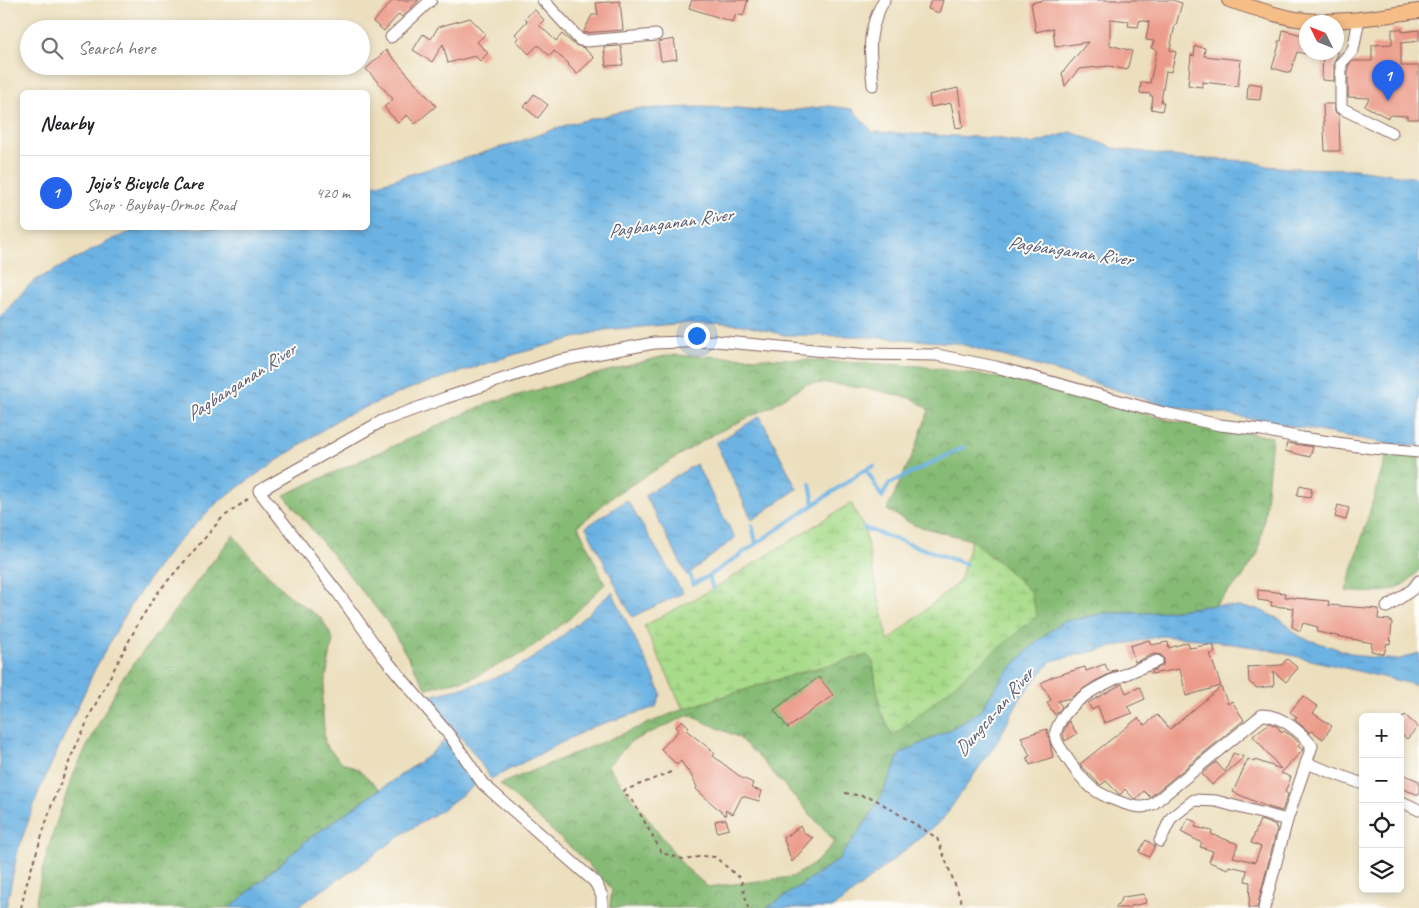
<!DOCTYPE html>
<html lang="en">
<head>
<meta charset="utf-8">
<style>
	body { margin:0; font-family:Caveat,sans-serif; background:#f2f2f2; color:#202124 }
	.controls { position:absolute; right:15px; bottom:15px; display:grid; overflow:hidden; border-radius:8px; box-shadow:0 2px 8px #0003 }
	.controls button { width:45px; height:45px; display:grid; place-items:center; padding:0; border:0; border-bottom:1px solid #e0e0e0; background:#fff; color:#202124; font:25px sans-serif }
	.compass { position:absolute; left:1299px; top:15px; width:45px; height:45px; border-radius:50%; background:#fff; box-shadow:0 2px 8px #0003; rotate:313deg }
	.you { position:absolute; left:696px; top:335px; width:18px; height:18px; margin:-12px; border:4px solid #fff; border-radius:50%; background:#1a73e8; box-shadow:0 0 0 8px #1a73e833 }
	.badge { display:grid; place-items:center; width:32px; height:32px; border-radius:50%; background:#2563eb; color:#fff; font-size:16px; font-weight:700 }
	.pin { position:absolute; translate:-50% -41px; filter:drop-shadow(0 1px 2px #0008) }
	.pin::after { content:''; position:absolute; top:26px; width:18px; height:15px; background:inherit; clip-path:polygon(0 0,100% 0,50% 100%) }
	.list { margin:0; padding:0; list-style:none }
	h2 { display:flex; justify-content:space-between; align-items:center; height:65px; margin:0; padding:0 20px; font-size:21px }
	h2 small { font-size:16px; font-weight:400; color:#757577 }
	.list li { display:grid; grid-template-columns:32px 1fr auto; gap:15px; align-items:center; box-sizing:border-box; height:75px; padding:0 20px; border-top:1px solid #e0e0e0 }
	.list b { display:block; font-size:19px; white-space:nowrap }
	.list p { margin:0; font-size:16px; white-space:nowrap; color:#757577 }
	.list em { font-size:16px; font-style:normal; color:#757577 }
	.icon { flex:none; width:28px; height:28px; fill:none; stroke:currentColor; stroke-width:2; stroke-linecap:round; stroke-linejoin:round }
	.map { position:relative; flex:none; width:1419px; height:908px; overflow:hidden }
	.search { position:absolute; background:#fff; box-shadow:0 2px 8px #0003; left:20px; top:20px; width:350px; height:55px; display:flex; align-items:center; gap:12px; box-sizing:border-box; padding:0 18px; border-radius:28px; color:#757577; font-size:19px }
	.panel { position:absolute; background:#fff; box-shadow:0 2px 8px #0003; left:20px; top:90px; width:350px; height:140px; border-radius:8px }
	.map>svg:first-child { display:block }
	.forest { fill:url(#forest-crowns); stroke:#686d50; fill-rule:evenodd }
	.wetland { fill:url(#wetland-marsh); stroke:#797d5a }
	.water { fill:url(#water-ripples); stroke:#5b6987 }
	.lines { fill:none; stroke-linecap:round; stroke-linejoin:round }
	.stream { stroke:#6cb3e3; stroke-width:4 }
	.building { fill:#ec9b8a }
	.minor-casing { stroke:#83625e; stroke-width:13 }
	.major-casing { stroke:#83625e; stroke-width:16 }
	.path { stroke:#83625e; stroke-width:2; stroke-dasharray:4 4; stroke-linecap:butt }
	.minor { stroke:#fff; stroke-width:11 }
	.major { stroke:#f6be87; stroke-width:14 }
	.labels { text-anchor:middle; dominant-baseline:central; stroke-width:4; stroke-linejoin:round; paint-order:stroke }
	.water-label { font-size:19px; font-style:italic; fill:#585a75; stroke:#fdfcf7 }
</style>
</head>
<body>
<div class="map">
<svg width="1419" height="908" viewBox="0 0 1419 908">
	<defs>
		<pattern id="forest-crowns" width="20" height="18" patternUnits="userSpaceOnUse" patternTransform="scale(1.25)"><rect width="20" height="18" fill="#86bb76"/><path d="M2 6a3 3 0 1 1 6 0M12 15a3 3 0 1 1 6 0" fill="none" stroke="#709761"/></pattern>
		<pattern id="wetland-marsh" width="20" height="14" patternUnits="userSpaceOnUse" patternTransform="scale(1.25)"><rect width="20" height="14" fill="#a8db8a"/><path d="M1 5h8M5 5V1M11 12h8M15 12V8" fill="none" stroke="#92bc77"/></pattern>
		<pattern id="water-ripples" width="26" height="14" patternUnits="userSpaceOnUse" patternTransform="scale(1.25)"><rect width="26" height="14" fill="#6cb3e3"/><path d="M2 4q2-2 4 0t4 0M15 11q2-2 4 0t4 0" fill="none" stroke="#5b91b8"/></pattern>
	</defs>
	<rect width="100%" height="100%" fill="#fdfcf7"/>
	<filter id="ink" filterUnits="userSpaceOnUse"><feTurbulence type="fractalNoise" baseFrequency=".02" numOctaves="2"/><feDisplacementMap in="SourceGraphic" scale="10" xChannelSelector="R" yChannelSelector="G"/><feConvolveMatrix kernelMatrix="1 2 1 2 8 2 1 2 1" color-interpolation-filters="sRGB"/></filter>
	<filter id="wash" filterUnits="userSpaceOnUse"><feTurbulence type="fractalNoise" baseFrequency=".0096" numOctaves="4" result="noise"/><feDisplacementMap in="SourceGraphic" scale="20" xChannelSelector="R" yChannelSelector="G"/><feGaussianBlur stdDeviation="1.12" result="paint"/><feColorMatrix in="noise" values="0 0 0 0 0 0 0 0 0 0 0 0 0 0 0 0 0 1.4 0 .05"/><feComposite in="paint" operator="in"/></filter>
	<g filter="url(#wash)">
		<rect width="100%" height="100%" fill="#ecdfbe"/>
		<g class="forest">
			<path d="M 668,355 L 789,359 L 919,366 L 1002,378 L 1177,422 L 1272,437 L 1265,513 L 1258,553 L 1242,578 L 1215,605 L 1151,613 L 1106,613 L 1062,622 L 1036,642 L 1003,676 L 980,711 L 949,730 L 900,754 L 883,793 L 868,819 L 838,860 L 767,908 L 610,908 L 612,889 L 577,853 L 500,784 L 683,709 L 805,671 L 867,655 L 873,662 L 880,710 L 893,736 L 1031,592 L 1001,564 L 971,540 L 914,525 L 887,510 L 915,449 L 929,410 L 914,399 L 870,389 L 826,383 L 806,384 L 770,407 L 714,434 L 613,496 L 578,526 L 605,584 L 569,619 L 525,652 L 470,679 L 426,688 L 387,622 L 284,495 L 488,403 ZM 689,715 L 738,737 L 757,755 L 835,842 L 814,864 L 792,877 L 708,887 L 685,867 L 608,766 L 630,742 Z"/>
			<path d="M 1387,453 L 1419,457 L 1419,570 C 1399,595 1376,594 1346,591 Z"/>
			<polygon points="233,535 252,558 286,593 322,619 333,639 322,701 325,744 340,761 359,770 380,789 307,840 230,908 36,908 36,900 43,868 51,839 68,789 78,764 121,680"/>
		</g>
		<polygon class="wetland" points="851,503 864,528 888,641 960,581 971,540 1001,564 1031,592 1037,616 893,736 880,710 873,662 867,655 805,671 683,709 644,626 713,589"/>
		<g class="water">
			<polygon points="829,106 852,109 873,132 995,138 1032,144 1071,132 1114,148 1187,158 1251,161 1267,166 1289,168 1356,169 1419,178 1419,446 1390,444 1219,413 1168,406 1062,373 957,343 855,336 785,335 746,326 687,323 604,330 516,354 414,387 340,418 247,481 220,500 173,547 151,576 130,606 95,669 39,791 18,850 6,908 0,908 0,318 27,287 36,280 113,239 133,231 149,228 368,228 368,187 512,144 569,124 634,109 696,107 737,108 782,112"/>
			<polygon points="760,416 797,489 752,520 716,443"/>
			<polygon points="696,464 735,538 687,575 645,495"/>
			<polygon points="627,500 683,593 632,617 586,527"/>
			<path d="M 612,592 L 655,679 L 661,694 L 656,707 L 592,727 L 491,779 L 473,752 L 430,701 L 433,695 C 464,688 494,681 521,665 C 555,646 583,617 612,592 Z"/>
			<polygon points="1216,605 1258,609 1283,621 1300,637 1360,656 1397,660 1419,653 1419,683 1416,685 1261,648 1198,639 1161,636 1051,661 1021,697 997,742 942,820 845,899 832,908 767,908 838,860 868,819 883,793 900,754 949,730 980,711 1003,676 1036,642 1062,622 1106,613 1151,613"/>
			<polygon points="446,739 475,785 440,811 404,833 359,866 295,908 230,908 307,840 428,756"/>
		</g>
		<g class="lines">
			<g class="stream">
				<polyline points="866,469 874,466"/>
				<polyline points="810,484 814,504"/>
				<polyline points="752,525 756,543"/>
				<polyline points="864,528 966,564"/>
				<polyline points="690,575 693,584 709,576"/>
				<polyline points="713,589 709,576 866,469 882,497 889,484 964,447"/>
			</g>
		</g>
		<g id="blocks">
			<g class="building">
				<polygon points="393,0 419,0 402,17 399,14 384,31 373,22"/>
				<polygon points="692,0 748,0 743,16 736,14 733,22 689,8"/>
				<polygon points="931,0 943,0 939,13 928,9"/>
				<polygon points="1044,0 1172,0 1182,3 1176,25 1175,25 1170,50 1176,52 1171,72 1166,71 1161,102 1164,102 1162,111 1151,109 1153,96 1150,96 1151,94 1140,93 1141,82 1150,83 1157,50 1151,48 1154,41 1146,40 1149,22 1140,20 1138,27 1128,26 1129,21 1110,19 1110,45 1132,51 1127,70 1109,66 1079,69 1065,86 1062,73 1088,42 1055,47 1053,28 1036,32 1031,3"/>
				<polygon points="620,1 623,30 583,33 592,15 598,15 596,3"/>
				<polygon points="534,9 544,20 539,25 552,37 556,41 562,34 575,45 584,48 594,58 577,74 568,65 569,64 554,51 550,56 538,45 529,54 516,40 519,38 515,34 527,21 525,19"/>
				<polygon points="470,18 486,34 477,42 488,53 480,61 475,56 448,63 443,44 432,62 413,50 423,34 431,39 438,27"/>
				<polygon points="1392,29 1402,29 1402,32 1419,30 1419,41 1401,43 1401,66 1419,66 1419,119 1407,119 1407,116 1390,115 1388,118 1365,106 1369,98 1348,97 1348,66 1353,61 1372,61 1372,45 1392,44"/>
				<polygon points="1283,30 1306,36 1306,54 1297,52 1290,73 1272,68 1279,45 1278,41 1281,41"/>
				<polygon points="674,39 677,59 661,61 658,42"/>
				<polygon points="621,46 623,65 606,66 604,47"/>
				<polygon points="1195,46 1205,48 1204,56 1241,60 1238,86 1202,82 1202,87 1188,85 1191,55 1194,56"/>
				<polygon points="386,50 436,106 415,124 407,115 398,123 384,107 393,99 366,69"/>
				<polygon points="1323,52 1339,52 1334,62 1334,81 1322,80"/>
				<polygon points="1248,83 1262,85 1260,100 1247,99"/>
				<polygon points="958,88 963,127 956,128 951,103 931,107 929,95"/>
				<polygon points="534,94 548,105 538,118 524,107"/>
				<polygon points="1323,104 1334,104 1334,111 1339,115 1340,151 1325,151"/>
				<polygon points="1287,443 1313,447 1310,457 1285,451"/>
				<polygon points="1300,485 1312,488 1310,498 1297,496"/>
				<polygon points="1338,505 1349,508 1346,520 1335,517"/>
				<polygon points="1258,590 1285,593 1285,597 1329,601 1328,605 1379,609 1378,619 1390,620 1390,622 1392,622 1390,644 1387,643 1384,654 1371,651 1372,643 1317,632 1318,627 1303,623 1300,631 1292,627 1294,608 1271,606 1272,602 1258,600"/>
				<polygon points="1149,640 1151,645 1168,642 1169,648 1188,642 1190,648 1213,644 1215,653 1210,654 1221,686 1186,696 1180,669 1151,674 1151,672 1163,665 1164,659 1161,655 1154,654 1135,662 1130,646"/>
				<polygon points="1287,659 1298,668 1286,682 1273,671 1274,686 1257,688 1249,682 1248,667 1282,665"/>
				<polygon points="1105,664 1108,671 1117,670 1095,681 1070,698 1058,701 1062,707 1055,715 1047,703 1051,700 1041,683 1052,677 1075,670 1085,667 1086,671"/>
				<polygon points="819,677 833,695 788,728 774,710"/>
				<polygon points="1122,684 1126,693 1140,687 1145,699 1127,707 1133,713 1104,723 1098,706 1092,710 1088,703"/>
				<polygon points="1221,687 1228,704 1232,701 1244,720 1150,797 1144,791 1136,799 1133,798 1125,789 1121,794 1119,794 1106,781 1101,785 1097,782 1080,764 1138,718 1145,725 1157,715 1170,729"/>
				<polygon points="1303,696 1318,707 1313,713 1332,726 1323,739 1312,731 1310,733 1294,719 1297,717 1290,712"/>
				<polygon points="1405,715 1418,727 1407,739 1400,733 1400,720"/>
				<polygon points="682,720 689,727 686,730 715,753 713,756 742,778 753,783 751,788 762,791 759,801 742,796 733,814 725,810 726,816 696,789 697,787 689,771 688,772 681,761 677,765 661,749 679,730 676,727"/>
				<polygon points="1069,721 1077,734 1065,741 1063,733"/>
				<polygon points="1269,723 1278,727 1282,733 1284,731 1292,736 1300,744 1298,746 1303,750 1281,773 1291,777 1285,792 1288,794 1282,811 1265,806 1233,792 1248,759 1254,762 1255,760 1281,769 1253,736"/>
				<polygon points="1047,729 1053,757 1030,765 1027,757 1030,756 1021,737"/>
				<polygon points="1233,753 1244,757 1212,785 1202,774 1216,762 1225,772"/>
				<polygon points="1400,773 1419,781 1419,795 1400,788"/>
				<polygon points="1188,818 1197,823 1195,827 1212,831 1211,834 1238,844 1233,857 1255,862 1261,847 1251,843 1260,820 1276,825 1275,827 1277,828 1257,908 1249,908 1250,882 1245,881 1247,870 1229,866 1228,869 1209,862 1213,851 1200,847 1202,843 1181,832"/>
				<polygon points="726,819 729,829 717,832 715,821"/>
				<polygon points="800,826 805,834 813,838 792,862 783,837 789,835"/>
				<polygon points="1146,840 1155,846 1149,857 1139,852"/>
				<polygon points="1144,894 1146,903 1131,906 1130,908 1115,908 1123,897"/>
			</g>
		</g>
	</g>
	<g filter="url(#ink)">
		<use href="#blocks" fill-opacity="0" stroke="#83625e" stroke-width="1"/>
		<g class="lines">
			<defs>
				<g id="minor">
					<polyline points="543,0 580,40 587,41 656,35"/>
					<polyline points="1359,19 1353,50 1341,63 1341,108 1392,133"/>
					<polyline points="391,37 431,0"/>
					<path d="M 873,85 C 870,50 866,33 884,0"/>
					<polyline points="1387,607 1413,589 1419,581"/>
					<path d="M 1157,661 C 1124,675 1068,693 1056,731 C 1053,740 1061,748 1065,755 C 1073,767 1081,779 1092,788 C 1102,796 1129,807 1142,807 C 1145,807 1149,805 1153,804 L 1262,715 C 1281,715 1301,732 1312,746 L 1287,820 L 1264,908"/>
					<polyline points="1306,763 1363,784"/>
					<polyline points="1400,801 1419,810"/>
					<polyline points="1160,841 1171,818 1194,800 1216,801 1287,820"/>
					<polyline points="602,908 602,896 595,882 483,784 450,736 382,655 338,593 259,491 382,421 445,398 558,361 654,343 715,341 859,354 937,355 996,367 1164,413 1220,425 1262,430 1302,438 1372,448 1419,452"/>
				</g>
				<path id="major" d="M 1229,0 C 1251,7 1273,15 1296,19 C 1337,25 1379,16 1419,11"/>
			</defs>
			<use href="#minor" class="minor-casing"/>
			<use href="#major" class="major-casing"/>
			<g class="path">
				<polyline points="671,772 623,791 634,803 662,853 686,860 702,856 715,857 741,879 748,908"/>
				<polyline points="845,793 873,798 937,838 964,908"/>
				<polyline points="21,908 26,886 35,857 52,804 72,755 92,711 140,620 159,591 222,518 251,497"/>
			</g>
			<use href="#minor" class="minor"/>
			<use href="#major" class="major"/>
		</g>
	</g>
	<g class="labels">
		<g class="water-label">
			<text transform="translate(670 223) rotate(-8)">Pagbanganan River</text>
			<text transform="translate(1070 251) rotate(8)">Pagbanganan River</text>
			<text transform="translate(241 382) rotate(-33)">Pagbanganan River</text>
			<text transform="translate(994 712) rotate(-49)">Dungca-an River</text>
		</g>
	</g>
</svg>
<div class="controls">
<button>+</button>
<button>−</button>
<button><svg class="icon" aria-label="locate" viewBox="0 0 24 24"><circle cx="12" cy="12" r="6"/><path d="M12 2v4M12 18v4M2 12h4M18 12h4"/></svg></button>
<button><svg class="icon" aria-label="layers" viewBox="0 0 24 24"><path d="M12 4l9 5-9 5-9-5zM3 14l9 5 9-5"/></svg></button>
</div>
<svg class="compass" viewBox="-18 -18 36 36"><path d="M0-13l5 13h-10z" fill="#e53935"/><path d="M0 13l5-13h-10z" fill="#757577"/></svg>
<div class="you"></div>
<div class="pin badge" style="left:1388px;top:101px">1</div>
<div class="search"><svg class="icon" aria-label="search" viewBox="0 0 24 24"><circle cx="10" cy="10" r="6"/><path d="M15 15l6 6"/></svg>Search here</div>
<section class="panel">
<h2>Nearby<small></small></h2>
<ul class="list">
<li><span class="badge">1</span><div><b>Jojo's Bicycle Care</b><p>Shop · Baybay-Ormoc Road</p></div><em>420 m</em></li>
</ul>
</section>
</div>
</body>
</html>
